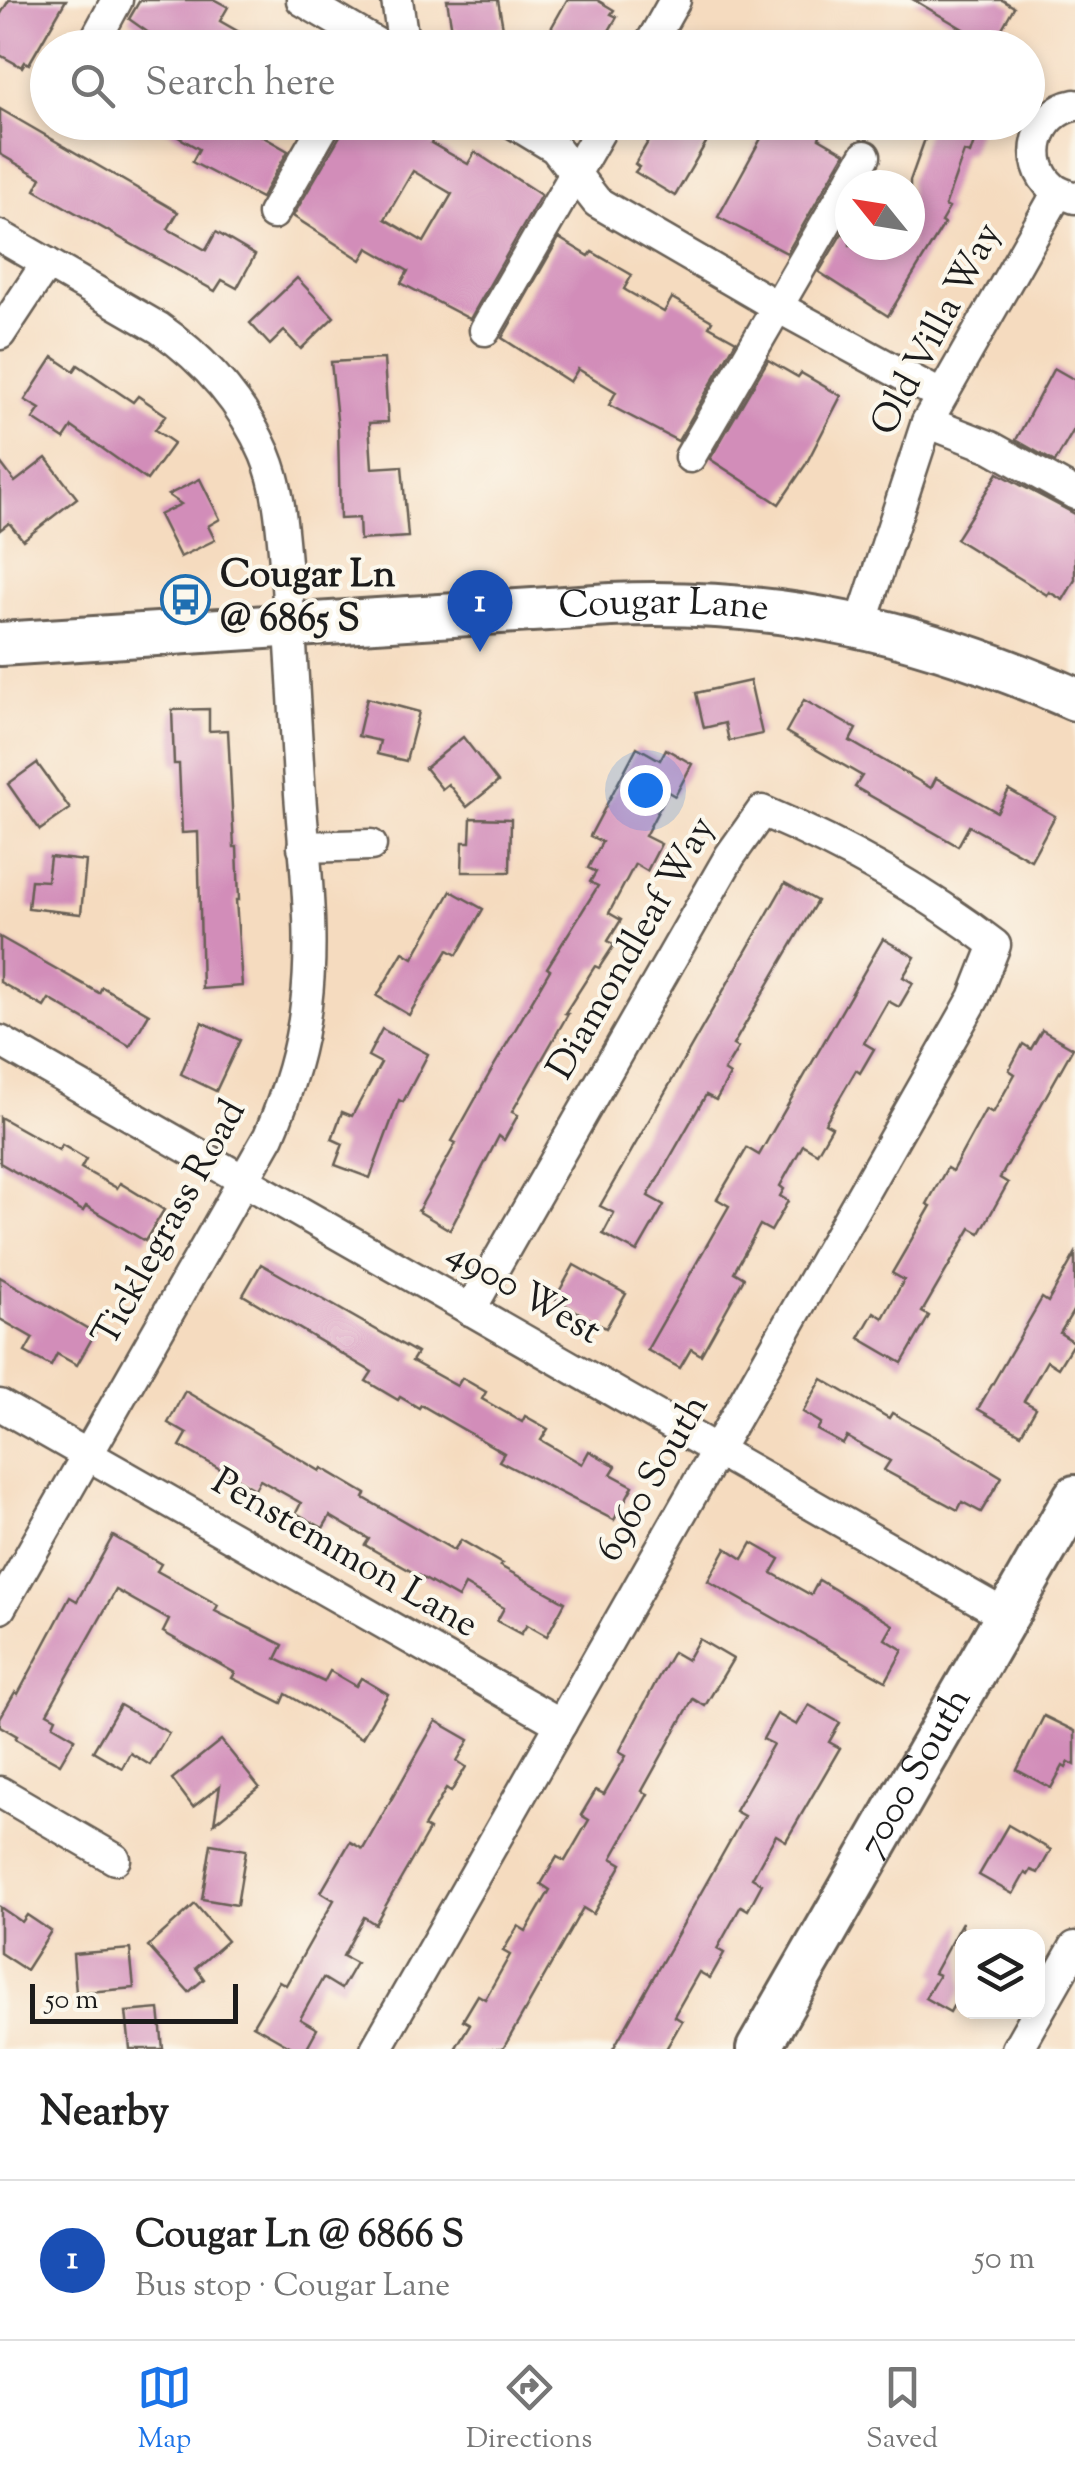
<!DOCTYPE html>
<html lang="en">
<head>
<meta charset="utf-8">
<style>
	body { margin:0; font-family:"Sorts Mill Goudy",serif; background:#f2f2f2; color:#222 }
	.controls { position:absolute; right:30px; bottom:30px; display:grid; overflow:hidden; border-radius:20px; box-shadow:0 5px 15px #0003 }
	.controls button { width:90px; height:90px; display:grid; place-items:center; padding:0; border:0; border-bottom:2px solid #e0e0e0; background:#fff; color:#222; font:50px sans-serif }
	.compass { position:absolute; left:835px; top:170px; width:90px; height:90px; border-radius:50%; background:#fff; box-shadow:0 5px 15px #0003; rotate:300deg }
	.scale { position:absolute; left:30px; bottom:25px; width:208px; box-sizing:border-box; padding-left:10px; border:5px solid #1c1c1c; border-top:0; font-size:28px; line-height:35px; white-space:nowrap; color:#1c1c1c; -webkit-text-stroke:8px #fbf7ec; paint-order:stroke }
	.you { position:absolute; left:645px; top:790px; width:35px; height:35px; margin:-25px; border:8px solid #fff; border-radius:50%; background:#1a73e8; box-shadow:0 0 0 15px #1a73e833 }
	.badge { display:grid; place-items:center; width:65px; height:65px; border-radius:50%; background:#1a73e8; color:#fff; font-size:32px; font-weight:700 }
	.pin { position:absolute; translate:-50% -82px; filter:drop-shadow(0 2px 5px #0008) }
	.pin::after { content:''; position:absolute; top:52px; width:35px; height:30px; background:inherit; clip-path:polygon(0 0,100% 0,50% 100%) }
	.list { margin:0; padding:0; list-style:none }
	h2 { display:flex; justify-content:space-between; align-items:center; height:130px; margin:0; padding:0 40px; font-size:42px }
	h2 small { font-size:32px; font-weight:400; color:#767676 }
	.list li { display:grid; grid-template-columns:65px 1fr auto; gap:30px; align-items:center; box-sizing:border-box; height:160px; padding:0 40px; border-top:2px solid #e0e0e0 }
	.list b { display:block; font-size:38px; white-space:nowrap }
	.list p { margin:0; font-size:32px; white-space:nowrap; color:#767676 }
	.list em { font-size:32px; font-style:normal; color:#767676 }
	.icon { flex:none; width:55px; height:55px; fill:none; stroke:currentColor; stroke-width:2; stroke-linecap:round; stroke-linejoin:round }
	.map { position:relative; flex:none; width:1075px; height:2049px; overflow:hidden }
	.search { position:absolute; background:#fff; box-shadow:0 5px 15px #0003; left:30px; right:30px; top:30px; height:110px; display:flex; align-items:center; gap:25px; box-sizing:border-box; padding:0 35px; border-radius:55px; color:#767676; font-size:38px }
	.sheet { height:290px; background:#fff }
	nav { display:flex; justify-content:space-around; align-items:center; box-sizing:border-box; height:140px; border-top:2px solid #e0e0e0; background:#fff; font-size:28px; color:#767676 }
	nav a { display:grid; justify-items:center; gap:5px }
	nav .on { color:#1a73e8 }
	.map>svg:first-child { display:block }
	.building { fill:#d28db9; fill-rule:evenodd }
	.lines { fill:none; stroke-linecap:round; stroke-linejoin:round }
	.street-casing { stroke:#685f55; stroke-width:35 }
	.secondary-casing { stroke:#685f55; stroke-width:48 }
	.street { stroke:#fff; stroke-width:30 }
	.secondary { stroke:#fff; stroke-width:42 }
	.labels { text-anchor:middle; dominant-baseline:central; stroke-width:8; stroke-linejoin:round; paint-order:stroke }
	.street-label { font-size:38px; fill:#1c1c1c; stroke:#fbf7ec }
	.poi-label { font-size:38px; font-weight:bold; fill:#1c1c1c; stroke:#fbf7ec; text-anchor:start }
</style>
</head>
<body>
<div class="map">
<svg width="1075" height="2049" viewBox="0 0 1075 2049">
	<rect width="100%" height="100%" fill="#fbf7ec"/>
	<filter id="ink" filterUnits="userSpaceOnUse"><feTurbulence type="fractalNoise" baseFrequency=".01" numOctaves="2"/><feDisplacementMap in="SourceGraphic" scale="20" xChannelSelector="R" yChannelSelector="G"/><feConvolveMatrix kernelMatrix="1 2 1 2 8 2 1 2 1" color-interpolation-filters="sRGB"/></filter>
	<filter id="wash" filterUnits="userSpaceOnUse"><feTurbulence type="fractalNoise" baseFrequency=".0048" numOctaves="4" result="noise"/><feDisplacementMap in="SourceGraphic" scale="40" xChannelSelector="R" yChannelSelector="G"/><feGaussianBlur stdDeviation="2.25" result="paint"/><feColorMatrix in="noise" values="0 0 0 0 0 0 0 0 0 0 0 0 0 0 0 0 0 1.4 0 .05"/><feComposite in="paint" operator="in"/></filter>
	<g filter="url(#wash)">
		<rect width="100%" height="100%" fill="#f5dbbf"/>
		<g id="blocks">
			<g class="building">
				<polygon points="9,0 66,0 29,64 25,62 22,67 0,55 0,15"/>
				<polygon points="140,0 215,0 228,7 220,21 267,48 170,48 129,19"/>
				<polygon points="447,0 498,0 503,28 458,35 457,29 452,30"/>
				<polygon points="567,0 597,0 614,10 611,14 617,17 599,48 540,48"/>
				<polygon points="914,0 1002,0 1014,7 992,46"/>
				<polygon points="0,109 178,212 168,229 206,250 216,232 255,255 237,288 222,280 215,291 35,190 41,178 0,154"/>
				<polygon points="152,122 247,122 262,131 260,135 288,151 261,198 192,162 199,149"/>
				<path d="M 348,122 L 440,122 L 431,143 L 468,164 L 475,152 L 541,195 L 470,319 L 401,283 L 408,271 L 368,248 L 361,260 L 293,216 ZM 413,171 L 452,194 L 424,242 L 385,219 Z"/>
				<polygon points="665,122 718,122 675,196 635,172 639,167 635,164 656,128 661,130"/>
				<polygon points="770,122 803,122 821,133 819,138 845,153 787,253 718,217"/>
				<polygon points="931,122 981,122 970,154 964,152 945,206 949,208 941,222 944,224 888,316 819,272 842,233 850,238 850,245 910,245 910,181"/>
				<polygon points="559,238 589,256 592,252 632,275 624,289 627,291 664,312 672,298 712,321 709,326 736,341 678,441 609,405 616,392 578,369 570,382 502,338"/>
				<polygon points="297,278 334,317 301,349 284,331 270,345 250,323"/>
				<polygon points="53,357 74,371 78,365 133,402 138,396 166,415 155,430 174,443 147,480 72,427 64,439 33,419 40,409 25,400"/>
				<polygon points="384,359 388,422 369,423 372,468 402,466 408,537 360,540 359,518 340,519 338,429 331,362"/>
				<polygon points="768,360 798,377 801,373 841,396 806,464 779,504 710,459"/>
				<polygon points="1054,368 1075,380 1075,428 1055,462 1016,440"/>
				<polygon points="46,458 77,498 23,540 9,523 0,530 0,462 15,482"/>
				<polygon points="998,473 1075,514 1075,580 1063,600 1049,592 1047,595 956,539"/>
				<polygon points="200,479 220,519 208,526 215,540 180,557 159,515 181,504 168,495"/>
				<polygon points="750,681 762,734 729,741 725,723 704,728 696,693"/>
				<polygon points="367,698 419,712 406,761 377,754 380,741 358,736"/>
				<polygon points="804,700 856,729 850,741 931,788 936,778 997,812 1009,790 1055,816 1031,860 969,826 958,846 855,787 862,776 786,732"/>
				<polygon points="209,709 209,731 228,730 234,847 237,847 239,900 236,900 242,986 202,989 198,832 182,833 179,764 174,764 172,710"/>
				<polygon points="463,737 498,782 467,807 448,784 442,789 425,768"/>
				<polygon points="637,747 660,760 666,749 692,764 675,796 668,792 645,836 661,844 647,871 635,864 609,913 621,920 608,941 614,945 599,968 595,966 565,1013 568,1014 512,1112 518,1115 504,1140 499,1136 450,1230 418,1211 456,1143 452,1141 491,1071 550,970 547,968 598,886 590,882 596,872 588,868 602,842 590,836"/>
				<polygon points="37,763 70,809 40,830 8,784"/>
				<polygon points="471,818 511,819 510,872 462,872 463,842 470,842"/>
				<polygon points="50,857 86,861 81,914 28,908 31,880 47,881"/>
				<polygon points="785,883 817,901 733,1045 738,1048 724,1071 730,1075 716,1100 706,1095 648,1196 664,1205 637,1252 603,1234 614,1213 600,1206"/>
				<polygon points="451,891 483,909 457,955 448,950 409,1015 377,996 403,952 413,958"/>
				<polygon points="0,937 99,993 102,987 149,1014 130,1046 49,999 44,1007 0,982"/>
				<polygon points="883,939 915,957 903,977 913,983 899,1007 888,1001 864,1043 874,1049 860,1073 856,1070 825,1123 832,1127 817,1153 803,1145 780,1186 784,1189 780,1196 788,1201 771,1231 760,1225 734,1272 744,1278 701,1355 691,1349 680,1368 647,1350 729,1206 717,1199 747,1148 759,1155"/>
				<polygon points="202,1022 240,1040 216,1091 181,1074"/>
				<polygon points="382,1029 428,1054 403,1102 399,1100 370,1178 335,1165 343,1144 332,1139 342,1112 352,1116 381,1063 368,1056"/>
				<polygon points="1042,1030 1073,1048 1000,1178 1008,1183 980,1233 971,1228 922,1312 929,1316 902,1363 859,1338 874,1312 883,1318 904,1280 892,1273 931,1206 927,1204 947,1168 952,1171 986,1109 993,1113 1015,1074 1009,1070 1023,1044 1031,1049"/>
				<polygon points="0,1117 59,1150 62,1145 86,1159 81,1168 117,1188 120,1183 164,1210 145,1241 86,1206 83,1211 0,1163"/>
				<polygon points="1075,1254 1075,1308 1060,1333 1074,1342 1058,1368 1047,1361 1024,1401 1036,1408 1021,1434 978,1409 1042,1298 1048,1302"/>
				<polygon points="261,1264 417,1353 412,1361 457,1386 462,1378 486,1392 482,1399 522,1422 525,1416 548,1429 541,1440 582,1464 589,1451 616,1466 611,1474 633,1486 614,1520 499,1461 504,1453 421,1405 419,1408 400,1397 398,1400 366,1381 372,1372 243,1295"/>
				<polygon points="574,1265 626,1294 606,1328 555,1299"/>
				<polygon points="0,1277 95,1333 77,1365 57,1354 51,1366 25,1352 33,1338 0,1319"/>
				<polygon points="822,1379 889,1418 892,1413 936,1437 1002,1477 981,1512 962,1502 958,1510 884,1470 890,1461 847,1437 843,1444 817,1430 821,1423 803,1412"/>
				<polygon points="185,1391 320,1471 322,1468 366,1494 364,1498 454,1550 461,1540 502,1564 500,1566 565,1602 547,1636 527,1625 521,1634 497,1621 504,1608 465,1585 458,1598 365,1545 369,1539 330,1516 323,1528 296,1513 301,1503 260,1480 255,1489 180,1446 187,1434 168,1423"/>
				<polygon points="113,1536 161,1564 157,1571 218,1605 215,1611 283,1645 276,1659 324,1682 330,1671 356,1686 361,1678 388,1694 362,1738 286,1694 282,1703 232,1678 235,1673 163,1632 169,1620 116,1590 47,1713 56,1718 53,1725 75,1738 60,1764 15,1739 17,1736 0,1726 0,1718 15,1692 18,1694 70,1597 77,1601"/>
				<polygon points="752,1543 780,1559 772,1573 811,1595 819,1580 893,1625 885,1639 903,1650 886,1681 708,1581 726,1548 743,1559"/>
				<polygon points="699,1639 733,1659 705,1706 693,1699 642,1791 648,1794 612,1858 622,1864 593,1914 583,1908 503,2049 455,2049 470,2024 463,2020 478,1995 485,1999 510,1955 503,1951 518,1926 526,1931 550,1890 541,1884 557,1857 565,1861 589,1820 581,1815 596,1790 604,1794 626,1756 619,1752 658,1678 673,1652 687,1660"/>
				<polygon points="120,1705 169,1733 150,1765 130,1753 122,1768 93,1751"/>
				<polygon points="809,1705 840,1723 829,1742 840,1748 786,1841 776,1835 752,1878 762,1884 748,1910 741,1906 717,1949 724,1953 710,1978 699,1972 674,2016 682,2021 666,2049 613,2049 744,1816 735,1811 773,1744 763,1739 777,1714 797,1725"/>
				<polygon points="1044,1716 1075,1731 1075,1765 1069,1762 1066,1768 1063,1766 1051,1788 1017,1770"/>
				<polygon points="436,1721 469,1740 457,1761 466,1767 451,1792 446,1789 424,1827 429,1830 375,1924 364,1917 343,1956 356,1963 341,1989 323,1978 300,2019 317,2029 306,2049 295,2049 253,2025 279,1981 286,1985 334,1900 321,1892 350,1842 363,1849"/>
				<polygon points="221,1740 259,1787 214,1823 220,1786 193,1807 172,1779"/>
				<polygon points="1008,1825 1051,1850 1038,1873 1031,1870 1028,1875 1025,1873 1013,1894 979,1875"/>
				<polygon points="211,1844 246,1850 237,1905 202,1899"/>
				<polygon points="195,1904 227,1941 196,1968 204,1979 189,1992 148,1946"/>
				<polygon points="0,1907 22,1922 27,1915 51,1931 26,1970 0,1953"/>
				<polygon points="962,1922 962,1990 950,2012 925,1998 939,1975 934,1973"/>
				<polygon points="130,1949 134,1988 76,1993 73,1954"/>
				<polygon points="159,2009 163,2049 130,2049 126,2012"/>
			</g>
		</g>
	</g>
	<g filter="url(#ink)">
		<use href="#blocks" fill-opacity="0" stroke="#685f55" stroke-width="2.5"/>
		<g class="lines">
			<defs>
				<g id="street">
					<polyline points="302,0 384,48"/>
					<polyline points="397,0 404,48"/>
					<polyline points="91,48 117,0"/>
					<polyline points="648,48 675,0"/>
					<path d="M 1075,105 C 1037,112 1022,162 1053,188 C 1059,193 1067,195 1075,198"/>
					<polyline points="512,122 555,148 597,202 778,307 940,395"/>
					<polyline points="273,214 326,122"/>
					<path d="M 0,236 L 159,328 C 206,361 242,401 265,454 C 281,492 282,533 286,573 C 291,636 294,699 298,763 C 302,843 316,926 306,1005 C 301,1051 287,1094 269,1136 L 0,1608"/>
					<polyline points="485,330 605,122"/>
					<polyline points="0,334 47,263"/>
					<polyline points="927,422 991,447 1075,494"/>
					<polyline points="690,457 865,156"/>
					<polyline points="861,624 927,422 1058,192"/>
					<polyline points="303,847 371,845"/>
					<polyline points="0,1041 1007,1616"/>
					<polyline points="0,1405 561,1724"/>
					<polyline points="0,1792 115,1859"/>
					<path d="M 376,2049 L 974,998 L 995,945 C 924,890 844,846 762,811 L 730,856 L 470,1310"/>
					<polyline points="1017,2049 1075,1947"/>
				</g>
				<g id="secondary">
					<path id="s1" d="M 0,644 L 611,605 C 780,598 921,631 1075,699"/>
					<path id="s2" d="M 758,2049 L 1075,1497"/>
				</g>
			</defs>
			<use href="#street" class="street-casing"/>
			<use href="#secondary" class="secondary-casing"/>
			<use href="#street" class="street"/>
			<use href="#secondary" class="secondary"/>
		</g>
	</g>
	<defs>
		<symbol id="bus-ring" viewBox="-11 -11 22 22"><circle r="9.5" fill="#fbf7ec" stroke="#1f6fb2" stroke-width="1.5"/><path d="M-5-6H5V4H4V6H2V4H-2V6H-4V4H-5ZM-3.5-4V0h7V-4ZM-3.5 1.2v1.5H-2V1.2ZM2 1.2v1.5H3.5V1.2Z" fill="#1f6fb2"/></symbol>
	</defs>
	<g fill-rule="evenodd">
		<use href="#bus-ring" x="158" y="572" width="55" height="55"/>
	</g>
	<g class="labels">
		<g class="street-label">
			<text transform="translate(938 330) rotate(-62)">Old Villa Way</text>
			<text stroke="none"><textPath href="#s1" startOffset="665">Cougar Lane</textPath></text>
			<text transform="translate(633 949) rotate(-60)">Diamondleaf Way</text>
			<text transform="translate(171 1224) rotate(-61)">Ticklegrass Road</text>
			<text transform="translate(523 1294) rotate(30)">4900 West</text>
			<text transform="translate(654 1479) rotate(-60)">6960 South</text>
			<text transform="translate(344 1555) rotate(30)">Penstemmon Lane</text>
			<text stroke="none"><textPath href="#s2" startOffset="318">7000 South</textPath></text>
		</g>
		<g class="poi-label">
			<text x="220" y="577">Cougar Ln<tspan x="220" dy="44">@ 6865 S</tspan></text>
		</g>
	</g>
</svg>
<div class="controls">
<button><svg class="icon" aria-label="layers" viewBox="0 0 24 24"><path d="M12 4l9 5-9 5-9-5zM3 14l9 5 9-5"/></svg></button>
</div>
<svg class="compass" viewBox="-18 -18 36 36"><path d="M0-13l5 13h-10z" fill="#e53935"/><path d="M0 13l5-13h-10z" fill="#767676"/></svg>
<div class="scale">50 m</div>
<div class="you"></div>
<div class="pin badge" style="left:480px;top:652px;background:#1a4fb4">1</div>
<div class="search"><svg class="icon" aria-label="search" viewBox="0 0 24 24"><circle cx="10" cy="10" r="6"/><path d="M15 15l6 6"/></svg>Search here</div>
</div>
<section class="sheet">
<h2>Nearby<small></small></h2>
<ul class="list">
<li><span class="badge" style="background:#1a4fb4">1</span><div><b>Cougar Ln @ 6866 S</b><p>Bus stop · Cougar Lane</p></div><em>50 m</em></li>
</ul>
</section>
<nav>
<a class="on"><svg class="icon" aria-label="map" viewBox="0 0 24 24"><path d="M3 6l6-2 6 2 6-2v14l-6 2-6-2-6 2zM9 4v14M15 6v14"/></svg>Map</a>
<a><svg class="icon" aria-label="directions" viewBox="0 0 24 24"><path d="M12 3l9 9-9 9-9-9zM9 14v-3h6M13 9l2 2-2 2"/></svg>Directions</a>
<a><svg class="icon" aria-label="saved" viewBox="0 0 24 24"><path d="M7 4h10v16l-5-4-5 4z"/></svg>Saved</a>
</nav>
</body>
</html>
